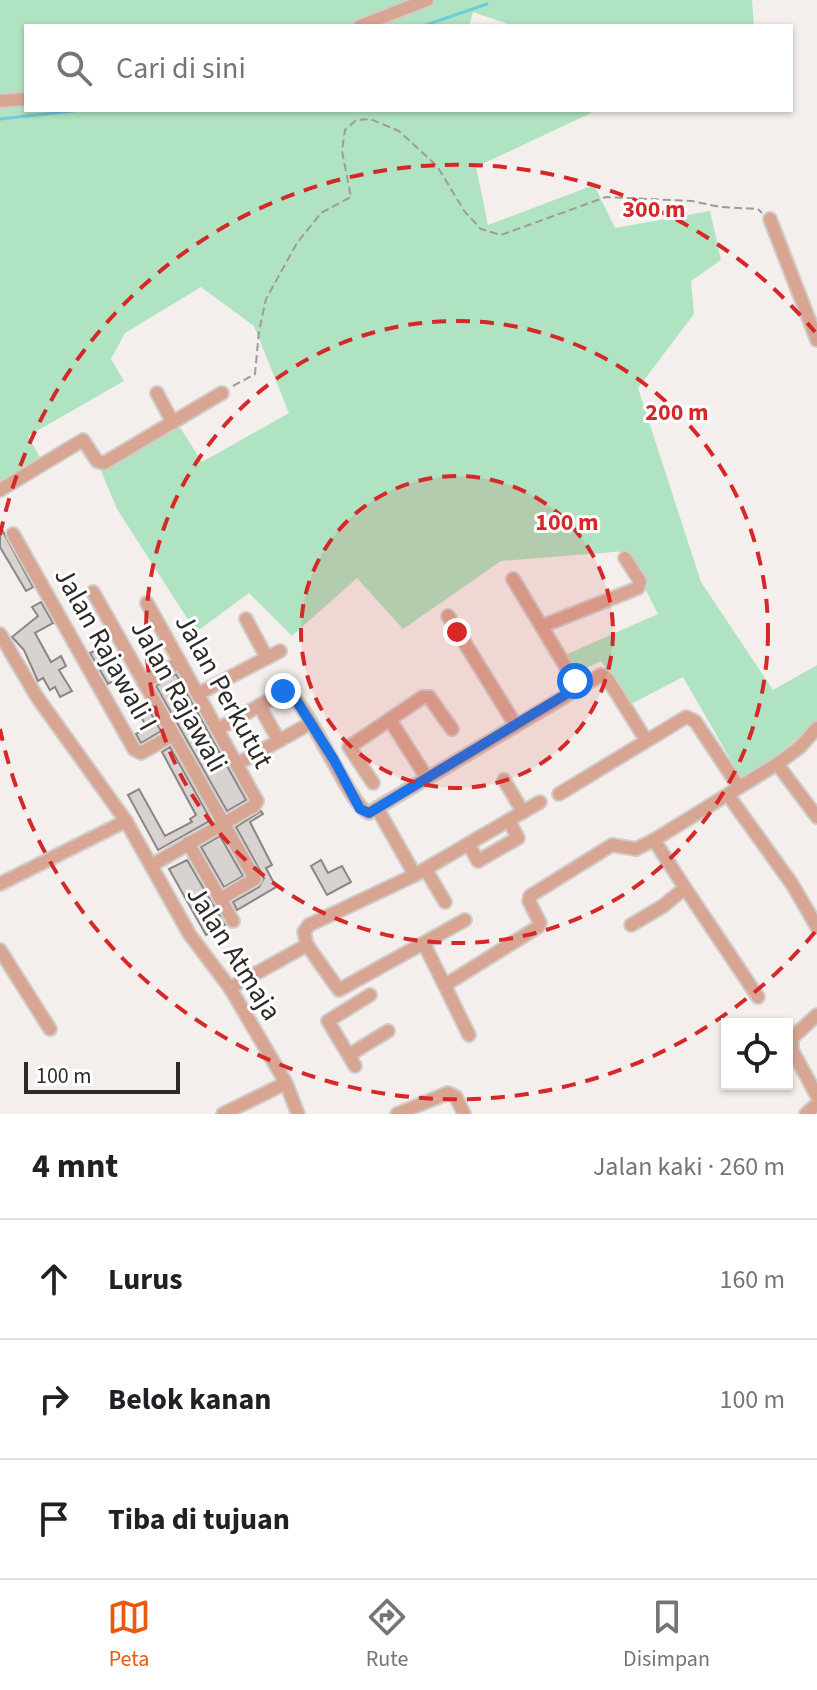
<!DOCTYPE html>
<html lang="id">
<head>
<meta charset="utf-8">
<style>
	body { margin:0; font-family:"Source Sans 3",sans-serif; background:#f2f2f2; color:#202124 }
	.controls { position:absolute; right:24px; bottom:24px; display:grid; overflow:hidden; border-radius:0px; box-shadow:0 2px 6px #0004 }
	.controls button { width:72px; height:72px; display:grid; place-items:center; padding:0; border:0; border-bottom:2px solid #e0e0e0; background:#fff; color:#202124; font:40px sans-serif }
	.scale { position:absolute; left:24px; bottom:20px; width:156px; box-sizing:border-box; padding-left:8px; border:4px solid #2c2a29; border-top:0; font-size:22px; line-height:28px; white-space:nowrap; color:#2c2a29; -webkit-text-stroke:6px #fff; paint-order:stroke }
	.stop { position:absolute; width:24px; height:24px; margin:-18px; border:6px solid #1a73e8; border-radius:50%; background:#fff }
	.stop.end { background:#1a73e8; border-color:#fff; box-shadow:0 2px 8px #0008 }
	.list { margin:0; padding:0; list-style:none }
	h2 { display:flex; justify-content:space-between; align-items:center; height:104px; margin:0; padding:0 32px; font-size:34px }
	h2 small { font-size:26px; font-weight:400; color:#757577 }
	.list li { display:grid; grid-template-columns:52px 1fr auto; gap:24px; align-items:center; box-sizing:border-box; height:120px; padding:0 32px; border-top:2px solid #e0e0e0 }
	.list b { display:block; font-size:30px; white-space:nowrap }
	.list em { font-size:26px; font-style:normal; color:#757577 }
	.icon { flex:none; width:44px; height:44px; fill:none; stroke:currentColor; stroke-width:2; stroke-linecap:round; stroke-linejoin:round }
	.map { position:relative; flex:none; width:817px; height:1114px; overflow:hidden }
	.search { position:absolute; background:#fff; box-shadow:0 2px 6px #0004; left:24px; right:24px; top:24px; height:88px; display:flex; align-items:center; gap:20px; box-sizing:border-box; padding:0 28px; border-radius:0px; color:#757577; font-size:30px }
	.sheet { height:464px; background:#fff }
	nav { display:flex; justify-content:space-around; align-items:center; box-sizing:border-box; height:112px; border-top:2px solid #e0e0e0; background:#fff; font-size:22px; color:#757577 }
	nav a { display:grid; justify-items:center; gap:4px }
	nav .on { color:#ea580c }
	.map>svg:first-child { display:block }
	.green { fill:#b0e3c1 }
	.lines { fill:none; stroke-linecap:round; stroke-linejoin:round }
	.stream { stroke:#72cbda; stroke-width:3 }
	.building { fill:#d8d3d0; stroke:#8a8683; stroke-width:2 }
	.minor-casing { stroke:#d0ccc9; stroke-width:16 }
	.path { stroke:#9f9b99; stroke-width:2; stroke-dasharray:8 4; stroke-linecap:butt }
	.minor { stroke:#d9a593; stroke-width:12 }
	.route { stroke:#1a73e8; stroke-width:10 }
	.ring { fill:none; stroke:#d62828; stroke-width:4; stroke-dasharray:14 10 }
	.labels { text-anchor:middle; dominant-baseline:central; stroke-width:6; stroke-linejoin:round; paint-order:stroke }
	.street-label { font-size:28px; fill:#2c2a29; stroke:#fff }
	.centre { fill:#d62828; stroke:#fff; stroke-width:4 }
	.ring-label { font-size:24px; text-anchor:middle; font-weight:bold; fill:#d62828; stroke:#fff; stroke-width:6; stroke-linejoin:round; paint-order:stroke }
</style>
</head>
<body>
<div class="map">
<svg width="817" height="1114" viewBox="0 0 817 1114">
	<rect width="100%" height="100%" fill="#f4efec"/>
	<polygon class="green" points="0,0 752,0 754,26 514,26 473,12 469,26 26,26 26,110 590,110 591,113 476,167 488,225 594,185 615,228 710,211 721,260 691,281 694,314 638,388 701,582 773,690 817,665 817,723 743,781 683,677 631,704 601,661 576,673 565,655 658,614 626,551 501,561 403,629 357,578 292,636 249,593 196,632 117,509 99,466 176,421 202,462 289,413 254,326 201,287 125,333 111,359 124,381 28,436 42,461 0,485"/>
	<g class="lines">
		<g class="stream">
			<polyline points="423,26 487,4"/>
			<polyline points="0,119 82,110"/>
		</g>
	</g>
	<g class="building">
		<polygon points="0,526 33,587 26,591 0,547"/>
		<polygon points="41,602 53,623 35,633 51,662 61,656 66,666 59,670 72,691 60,697 55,687 50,690 43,678 38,681 24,650 12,637 38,616 32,607"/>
		<polygon points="100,648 119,678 108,684 90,653"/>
		<polygon points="176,674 246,800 227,811 156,686"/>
		<polygon points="149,710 161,731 141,743 136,734 147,728 140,715"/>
		<polygon points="170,747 211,820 158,850 128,795 139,789 165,836 192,822 190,819 196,815 162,752"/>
		<polygon points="261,811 263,814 250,822 272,865 266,868 276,887 237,910 233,902 259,887 264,878 236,827"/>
		<polygon points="220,836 243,876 224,887 201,847"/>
		<polygon points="187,860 225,925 206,935 169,869"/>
		<polygon points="321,860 328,873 342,866 351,882 327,895 311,866"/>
	</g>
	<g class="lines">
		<defs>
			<g id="minor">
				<polyline points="360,26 427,0"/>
				<polyline points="0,101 26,99"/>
				<polyline points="770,219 817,340"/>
				<polyline points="157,393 173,423"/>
				<polyline points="0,490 83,440 97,461 104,463 222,393"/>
				<polyline points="13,534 134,749 141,753 173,735"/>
				<polyline points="513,579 578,687"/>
				<polyline points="93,592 255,879 220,899"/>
				<polyline points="147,603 257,801 254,806 152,865"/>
				<polyline points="448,616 515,724"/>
				<polyline points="246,619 267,658"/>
				<polyline points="542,626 638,588 640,581 625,558"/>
				<polyline points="0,634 37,697 126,821 190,935 230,988 286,1083 298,1114"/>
				<polyline points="144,683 180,662"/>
				<polyline points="198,694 280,651"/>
				<polyline points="259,705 279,741"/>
				<polyline points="390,720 427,778"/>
				<path d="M 218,729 L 287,690 C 311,709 351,808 369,813 L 377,808"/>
				<polyline points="237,764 311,723"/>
				<polyline points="777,764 817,817"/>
				<polyline points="504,780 523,812"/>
				<polyline points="373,783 349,747 423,697 429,697 452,729"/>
				<polyline points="559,794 686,717 695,721 739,787"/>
				<polyline points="728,795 792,884 817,927"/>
				<polyline points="188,843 233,921"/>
				<polyline points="469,845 478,861 518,838 509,821"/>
				<polyline points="426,870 445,902"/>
				<polyline points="415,875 540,802"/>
				<polyline points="0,884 126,821"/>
				<polyline points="685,888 758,997"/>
				<polyline points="631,925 663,906 685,888 654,840"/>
				<polyline points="424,944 444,984 450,982 538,927 540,923 529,901 530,896 612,845 636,849 654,840 777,764 800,747 817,728"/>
				<polyline points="307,945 304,932 309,925 415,875 377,808 601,675 607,678 646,740"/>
				<polyline points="0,950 50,1029"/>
				<polyline points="444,984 469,1035"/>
				<polyline points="230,988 307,945 339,990 465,920"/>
				<polyline points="817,1015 792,1038 792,1050 817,1096"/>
				<polyline points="349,1055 388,1031"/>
				<polyline points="355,1066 328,1021 370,995"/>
				<polyline points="223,1114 286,1083"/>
				<polyline points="397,1114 448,1093 456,1097 464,1114"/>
				<polyline points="806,1114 817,1104"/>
			</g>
		</defs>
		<use href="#minor" class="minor-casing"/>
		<polyline class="path" points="233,386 255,374 259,331 266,299 297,243 321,213 351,197 342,151 345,130 356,120 370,119 399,131 437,166 465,212 481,229 501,235 606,197 692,201 720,207 758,209 762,213"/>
		<use href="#minor" class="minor"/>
	</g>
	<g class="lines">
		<polyline class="route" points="283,691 291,692 334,760 360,809 369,813 578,687 575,681"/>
	</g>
	<circle cx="457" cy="632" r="156" fill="#d62828" fill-opacity=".12"/>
	<g class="ring">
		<circle cx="457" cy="632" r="156"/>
		<circle cx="457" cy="632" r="311"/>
		<path d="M815 932A467 467 0 0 1 0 729M0 535A467 467 0 0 1 815 332"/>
	</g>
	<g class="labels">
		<g class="street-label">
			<text transform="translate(106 649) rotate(61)">Jalan Rajawali I</text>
			<text transform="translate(224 691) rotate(61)">Jalan Perkutut</text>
			<text transform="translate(179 696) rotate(61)">Jalan Rajawali</text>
			<text transform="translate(234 953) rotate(58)">Jalan Atmaja</text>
		</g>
	</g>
	<circle cx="457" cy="632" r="12" class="centre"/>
	<g class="ring-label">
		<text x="654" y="217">300 m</text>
		<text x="677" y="420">200 m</text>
		<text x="567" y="530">100 m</text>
	</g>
</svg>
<div class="controls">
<button><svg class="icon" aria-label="locate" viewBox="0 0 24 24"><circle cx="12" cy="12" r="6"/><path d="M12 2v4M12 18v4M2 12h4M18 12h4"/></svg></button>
</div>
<div class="scale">100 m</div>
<div class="stop" style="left:575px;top:681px"></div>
<div class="stop end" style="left:283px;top:691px"></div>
<div class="search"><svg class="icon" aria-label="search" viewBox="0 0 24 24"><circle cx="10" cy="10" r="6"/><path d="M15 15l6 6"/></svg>Cari di sini</div>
</div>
<section class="sheet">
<h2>4 mnt<small>Jalan kaki · 260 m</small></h2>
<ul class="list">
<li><svg class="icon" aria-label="ahead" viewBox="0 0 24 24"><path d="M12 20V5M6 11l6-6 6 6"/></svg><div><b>Lurus</b></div><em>160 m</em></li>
<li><svg class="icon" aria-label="right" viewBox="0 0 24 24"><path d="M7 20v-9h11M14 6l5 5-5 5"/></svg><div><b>Belok kanan</b></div><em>100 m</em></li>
<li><svg class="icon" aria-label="arrive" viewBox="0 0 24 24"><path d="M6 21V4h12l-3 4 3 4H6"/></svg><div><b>Tiba di tujuan</b></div></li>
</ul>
</section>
<nav>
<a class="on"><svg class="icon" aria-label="map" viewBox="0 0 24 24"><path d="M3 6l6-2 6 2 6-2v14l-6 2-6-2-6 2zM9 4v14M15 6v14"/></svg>Peta</a>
<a><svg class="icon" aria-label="directions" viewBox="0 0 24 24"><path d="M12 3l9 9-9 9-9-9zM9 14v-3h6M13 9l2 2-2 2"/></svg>Rute</a>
<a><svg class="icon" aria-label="saved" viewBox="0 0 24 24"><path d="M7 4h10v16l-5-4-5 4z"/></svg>Disimpan</a>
</nav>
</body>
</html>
